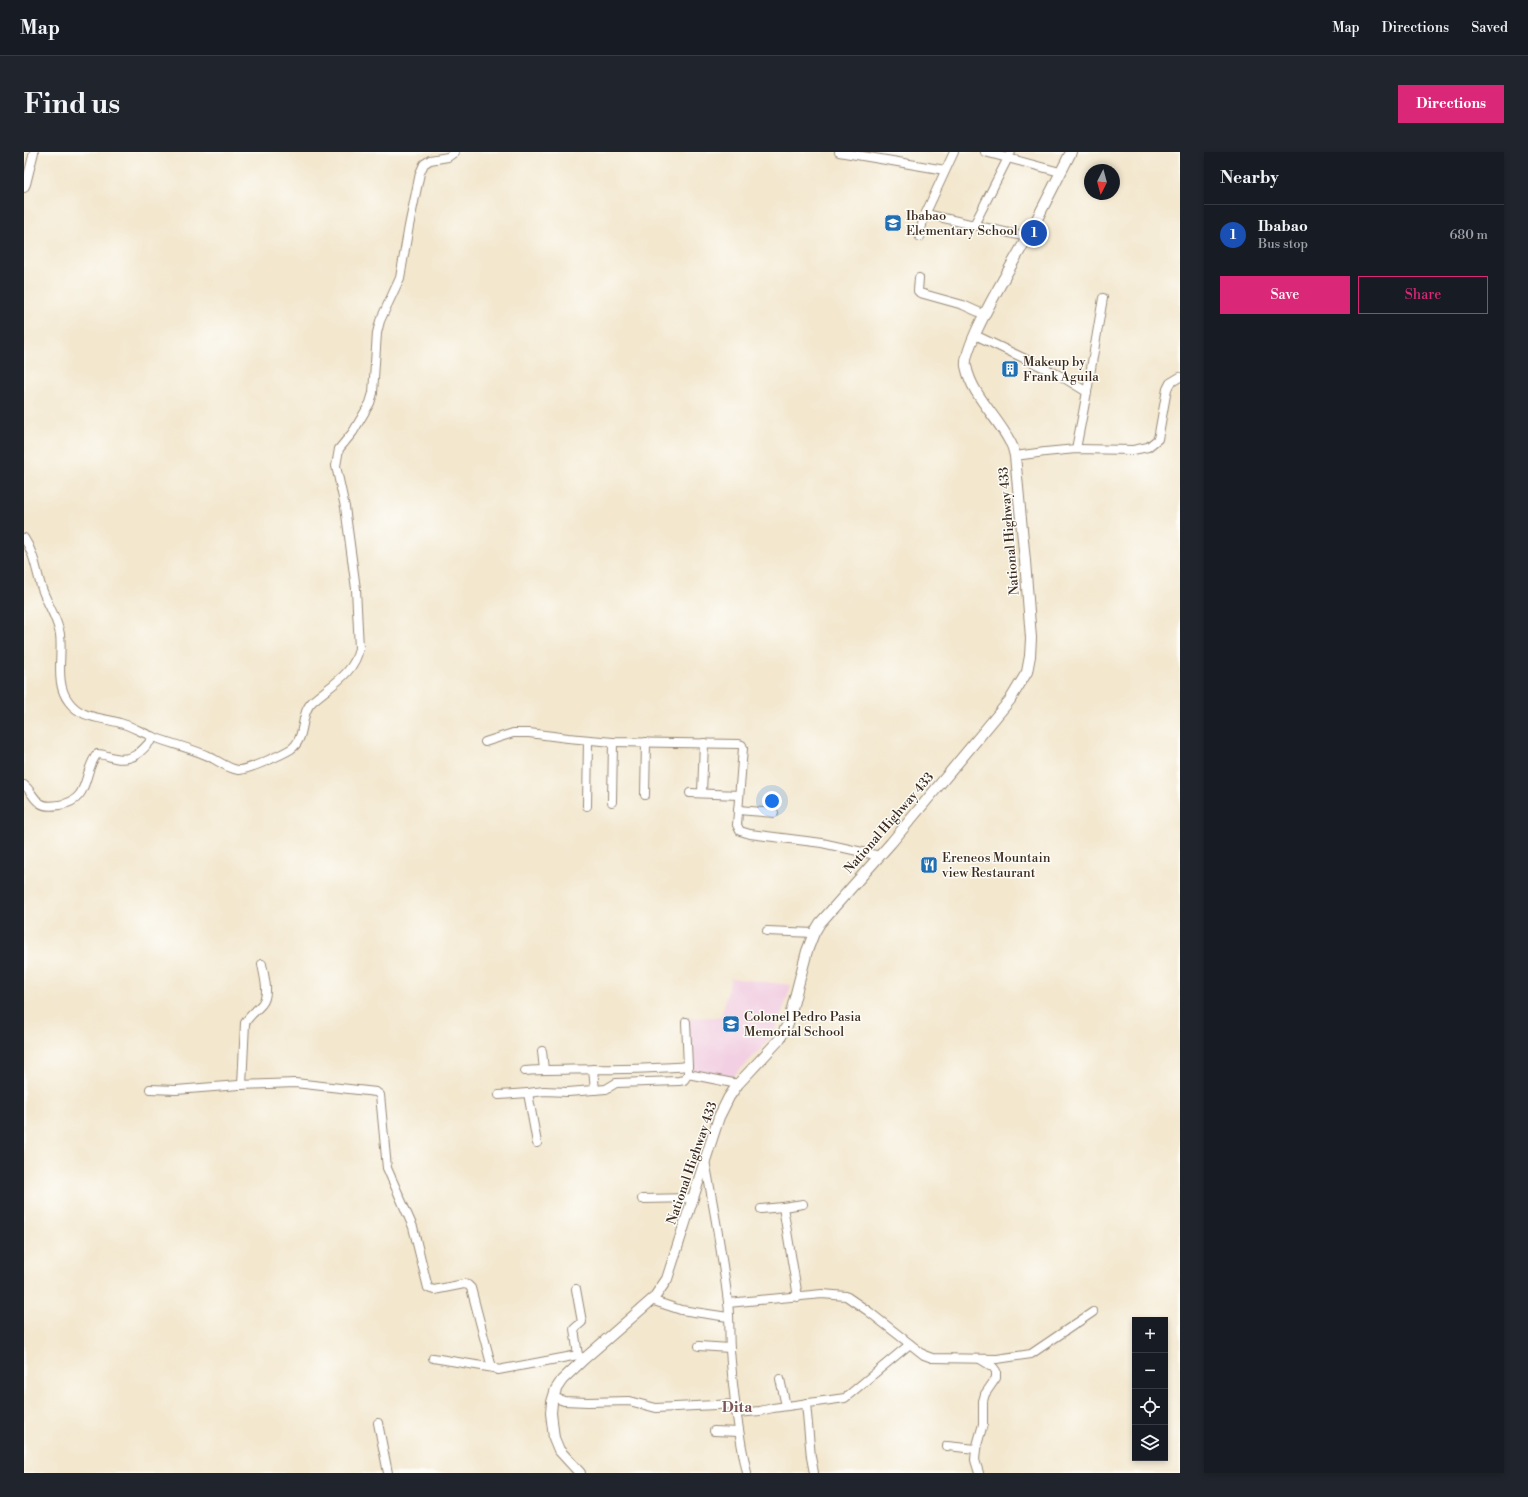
<!DOCTYPE html>
<html lang="en">
<head>
<meta charset="utf-8">
<style>
	body { margin:0; font-family:"Libre Bodoni",serif; background:#20242c; color:#f1f3f6 }
	.controls { position:absolute; right:12px; bottom:12px; display:grid; overflow:hidden; border-radius:0px; box-shadow:0 2px 6px #0003 }
	.controls button { width:36px; height:36px; display:grid; place-items:center; padding:0; border:0; border-bottom:1px solid #363941; background:#171b24; color:#f1f3f6; font:20px sans-serif }
	.compass { position:absolute; left:1060px; top:12px; width:36px; height:36px; border-radius:50%; background:#171b24; box-shadow:0 2px 6px #0003; rotate:186deg }
	.you { position:absolute; left:748px; top:649px; width:14px; height:14px; margin:-10px; border:3px solid #fff; border-radius:50%; background:#1a73e8; box-shadow:0 0 0 6px #1a73e833 }
	.badge { display:grid; place-items:center; width:26px; height:26px; border-radius:50%; background:#db2777; color:#fff; font-size:13px; font-weight:700 }
	.pin { position:absolute; translate:-50% -50%; border:2px solid #fff; box-shadow:0 1px 4px #0006 }
	.list { margin:0; padding:0; list-style:none }
	h2 { display:flex; justify-content:space-between; align-items:center; height:52px; margin:0; padding:0 16px; font-size:17px }
	h2 small { font-size:13px; font-weight:400; color:#9ea1a6 }
	.list li { display:grid; grid-template-columns:26px 1fr auto; gap:12px; align-items:center; box-sizing:border-box; height:60px; padding:0 16px; border-top:1px solid #363941 }
	.list b { display:block; font-size:15px; white-space:nowrap }
	.list p { margin:0; font-size:13px; white-space:nowrap; color:#9ea1a6 }
	.list em { font-size:13px; font-style:normal; color:#9ea1a6 }
	.actions { display:flex; gap:8px; padding:12px 16px }
	.actions a { flex:1; padding:9px 0; border:1px solid #db2777; border-radius:0px; text-align:center; font-size:14px; color:#db2777 }
	.actions .main { background:#db2777; color:#fff }
	.icon { flex:none; width:22px; height:22px; fill:none; stroke:currentColor; stroke-width:2; stroke-linecap:round; stroke-linejoin:round }
	.map { position:relative; flex:none; width:1156px; height:1321px; overflow:hidden; border-radius:0px }
	header { display:flex; align-items:center; gap:24px; box-sizing:border-box; height:56px; padding:0 20px; background:#171b24; border-bottom:1px solid #363941 }
	header strong { font-size:19px }
	nav { display:flex; gap:22px; margin-inline-start:auto; font-size:14px }
	.intro { display:flex; align-items:center; justify-content:space-between; box-sizing:border-box; height:96px; padding:0 24px }
	h1 { margin:0; font-size:28px }
	.button { padding:10px 18px; border-radius:0px; background:#db2777; color:#fff; font-size:14px; font-weight:700 }
	main { display:flex; gap:24px; padding:0 24px }
	aside { flex:1; background:#171b24; border-radius:0px; box-shadow:0 2px 6px #0003 }
	.map>svg:first-child { display:block }
	.built { fill:#f2cfe2 }
	.lines { fill:none; stroke-linecap:round; stroke-linejoin:round }
	.minor-casing { stroke:#978876; stroke-width:10 }
	.major-casing { stroke:#978876; stroke-width:12 }
	.minor { stroke:#fff; stroke-width:8 }
	.major { stroke:#fff; stroke-width:10 }
	.labels { text-anchor:middle; dominant-baseline:central; stroke-width:3; stroke-linejoin:round; paint-order:stroke }
	.poi-label { font-size:13px; fill:#3b2a1e; stroke:#fdfcf7; text-anchor:start }
	.street-label { font-size:13px; fill:#3b2a1e; stroke:#fdfcf7 }
	.quarter-label { font-size:15px; font-weight:bold; fill:#7a555a; stroke:#fdfcf7 }
</style>
</head>
<body>
<header>
<strong>Map</strong>
<nav><a>Map</a><a>Directions</a><a>Saved</a></nav>
</header>
<div class="intro"><h1>Find us</h1><a class="button">Directions</a></div>
<main>
<div class="map">
<svg width="1156" height="1321" viewBox="0 0 1156 1321">
	<rect width="100%" height="100%" fill="#fdfcf7"/>
	<filter id="ink" filterUnits="userSpaceOnUse"><feTurbulence type="fractalNoise" baseFrequency=".025" numOctaves="2"/><feDisplacementMap in="SourceGraphic" scale="8" xChannelSelector="R" yChannelSelector="G"/><feConvolveMatrix kernelMatrix="1 2 1 2 8 2 1 2 1" color-interpolation-filters="sRGB"/></filter>
	<filter id="wash" filterUnits="userSpaceOnUse"><feTurbulence type="fractalNoise" baseFrequency=".012" numOctaves="4" result="noise"/><feDisplacementMap in="SourceGraphic" scale="16" xChannelSelector="R" yChannelSelector="G"/><feGaussianBlur stdDeviation="0.9" result="paint"/><feColorMatrix in="noise" values="0 0 0 0 0 0 0 0 0 0 0 0 0 0 0 0 0 1.4 0 .05"/><feComposite in="paint" operator="in"/></filter>
	<g filter="url(#wash)">
		<rect width="100%" height="100%" fill="#f3e7ce"/>
		<polygon class="built" points="707,826 767,833 757,865 750,879 739,895 702,931 664,922 661,866 697,865"/>
	</g>
	<g filter="url(#ink)">
		<g class="lines">
			<defs>
				<g id="minor">
					<polyline points="815,0 921,18"/>
					<polyline points="961,0 1036,20"/>
					<polyline points="0,36 2,32 10,0"/>
					<polyline points="902,62 1003,85"/>
					<polyline points="950,73 987,0"/>
					<polyline points="896,85 899,67 930,0"/>
					<polyline points="895,126 894,139 896,141 939,153 961,163"/>
					<polyline points="951,183 1035,223 1063,240 1079,146"/>
					<polyline points="1052,297 1063,240"/>
					<polyline points="991,304 1021,300 1052,297 1109,298 1124,295 1134,287 1143,237 1146,231 1156,225"/>
					<path d="M 0,386 C 10,401 12,417 17,434 C 22,450 33,465 36,482 C 39,504 30,531 45,550 C 58,567 77,565 96,571 C 108,574 118,581 130,585 C 147,592 167,596 184,604 C 193,608 204,617 214,618 C 222,619 259,602 267,597 C 283,586 275,561 289,549 C 307,533 331,521 335,496 L 332,437 L 321,355 L 312,314 L 315,297 L 329,280 L 346,251 L 349,241 L 353,181 L 356,169 L 376,126 L 385,74 L 396,21 L 400,12 L 406,8 L 424,5 L 431,0"/>
					<polyline points="461,590 489,581 505,581 544,586 589,590 715,592 718,593 719,596 713,673 716,679 726,682 798,691 856,704"/>
					<path d="M 0,633 C 8,639 8,646 16,651 C 21,655 29,654 35,653 C 67,649 58,621 73,602 C 80,602 85,605 91,606 C 110,610 119,598 130,585"/>
					<polyline points="666,641 715,643"/>
					<polyline points="678,641 680,591"/>
					<polyline points="621,643 622,590"/>
					<polyline points="588,650 589,590"/>
					<polyline points="563,654 564,588"/>
					<polyline points="714,658 750,661"/>
					<polyline points="743,779 790,781"/>
					<polyline points="662,870 664,914"/>
					<polyline points="518,899 520,918"/>
					<polyline points="569,917 571,938"/>
					<path d="M 501,919 C 555,916 610,919 664,914 L 664,922"/>
					<path d="M 218,933 L 221,871 C 225,864 232,859 238,852 C 246,842 240,824 238,812"/>
					<polyline points="126,937 152,938 215,933 271,931 352,940 356,943 363,1016 389,1075 404,1136 410,1138 440,1132 444,1133 447,1136 467,1212 470,1216 474,1218 554,1203 560,1207"/>
					<polyline points="475,943 504,941"/>
					<polyline points="513,991 504,941 520,939 544,940 582,937 592,931 655,929 660,928 664,922 714,932"/>
					<path d="M 681,1009 C 690,1056 698,1102 704,1150 C 706,1166 705,1182 706,1198 C 709,1240 714,1280 723,1321"/>
					<polyline points="618,1047 670,1046"/>
					<polyline points="737,1057 759,1055"/>
					<polyline points="552,1137 558,1170 550,1177 554,1203"/>
					<polyline points="774,1145 759,1055 779,1052"/>
					<polyline points="627,1148 657,1158 704,1165"/>
					<polyline points="704,1151 798,1142 822,1144 844,1159 900,1203 908,1206 973,1207 1007,1202 1069,1160"/>
					<polyline points="675,1194 706,1196"/>
					<polyline points="409,1206 470,1216"/>
					<polyline points="756,1227 762,1254"/>
					<polyline points="529,1245 540,1249 564,1250 605,1249 632,1256 711,1252"/>
					<polyline points="782,1251 787,1305 790,1321"/>
					<polyline points="712,1261 736,1259 749,1256 821,1246 886,1192"/>
					<polyline points="354,1271 364,1321"/>
					<polyline points="690,1279 715,1280"/>
					<polyline points="923,1294 952,1297"/>
					<polyline points="955,1321 951,1308 952,1297 959,1272 959,1249 961,1242 972,1226 972,1219 969,1215 956,1207"/>
				</g>
				<path id="major" d="M 556,1321 L 535,1298 L 530,1286 L 527,1261 L 528,1250 L 532,1237 L 538,1228 L 560,1207 L 630,1146 L 643,1127 L 695,965 L 705,945 L 714,932 L 755,888 L 764,872 L 783,799 L 790,781 L 796,771 L 867,691 L 986,548 L 1003,520 L 1006,504 L 1007,486 L 1001,409 L 991,304 C 990,300 989,294 986,290 C 973,264 948,244 942,214 C 938,194 992,106 1004,84 C 1019,56 1033,28 1047,0"/>
			</defs>
			<use href="#minor" class="minor-casing"/>
			<use href="#major" class="major-casing"/>
			<use href="#minor" class="minor"/>
			<use href="#major" class="major"/>
		</g>
	</g>
	<defs>
		<symbol id="school-square" viewBox="-11 -11 22 22"><rect x="-9" y="-9" width="18" height="18" rx="4" fill="#1f6fb2" stroke="#fdfcf7"/><path d="M0-5L7-2L0 1L-7-2ZM-4 1L0 2.5L4 1V4Q0 6-4 4Z" fill="#fff"/></symbol>
		<symbol id="building-square" viewBox="-11 -11 22 22"><rect x="-9" y="-9" width="18" height="18" rx="4" fill="#1f6fb2" stroke="#fdfcf7"/><path d="M-4-6H4V6H1V3H-1V6H-4ZM-2.5-4.3h1.7v1.8h-1.7ZM.8-4.3h1.7v1.8H.8ZM-2.5-1h1.7V.8h-1.7ZM.8-1h1.7V.8H.8Z" fill="#fff"/></symbol>
		<symbol id="restaurant-square" viewBox="-11 -11 22 22"><rect x="-9" y="-9" width="18" height="18" rx="4" fill="#1f6fb2" stroke="#fdfcf7"/><path d="M-5-6h1v4h1v-4h1v4h1v-4h1v5L-1.5 .5V6h-2V.5L-5-1ZM5-6V6H3V1.5H1.5Q1.5-4 5-6Z" fill="#fff"/></symbol>
	</defs>
	<g fill-rule="evenodd">
		<use href="#school-square" x="859" y="61" width="20" height="20"/>
		<use href="#building-square" x="976" y="207" width="20" height="20"/>
		<use href="#restaurant-square" x="895" y="703" width="20" height="20"/>
		<use href="#school-square" x="697" y="862" width="20" height="20"/>
	</g>
	<g class="labels">
		<g class="poi-label">
			<text x="882" y="64">Ibabao<tspan x="882" dy="15">Elementary School</tspan></text>
			<text x="999" y="210">Makeup by<tspan x="999" dy="15">Frank Aguila</tspan></text>
			<text x="918" y="706">Ereneos Mountain<tspan x="918" dy="15">view Restaurant</tspan></text>
			<text x="720" y="865">Colonel Pedro Pasia<tspan x="720" dy="15">Memorial School</tspan></text>
		</g>
		<g class="street-label">
			<text transform="translate(985 379) rotate(-95)">National Highway 433</text>
			<text transform="translate(865 671) rotate(-49)">National Highway 433</text>
			<text transform="translate(668 1011) rotate(-71)">National Highway 433</text>
		</g>
		<g class="quarter-label">
			<text x="713" y="1255">Dita</text>
		</g>
	</g>
</svg>
<div class="controls">
<button>+</button>
<button>−</button>
<button><svg class="icon" aria-label="locate" viewBox="0 0 24 24"><circle cx="12" cy="12" r="6"/><path d="M12 2v4M12 18v4M2 12h4M18 12h4"/></svg></button>
<button><svg class="icon" aria-label="layers" viewBox="0 0 24 24"><path d="M12 4l9 5-9 5-9-5zM3 14l9 5 9-5"/></svg></button>
</div>
<svg class="compass" viewBox="-18 -18 36 36"><path d="M0-13l5 13h-10z" fill="#e53935"/><path d="M0 13l5-13h-10z" fill="#9ea1a6"/></svg>
<div class="you"></div>
<div class="pin badge" style="left:1010px;top:81px;background:#1a4fb4">1</div>
</div>
<aside>
<h2>Nearby<small></small></h2>
<ul class="list">
<li><span class="badge" style="background:#1a4fb4">1</span><div><b>Ibabao</b><p>Bus stop</p></div><em>680 m</em></li>
</ul>
<div class="actions"><a class="main">Save</a><a>Share</a></div>
</aside>
</main>
</body>
</html>
